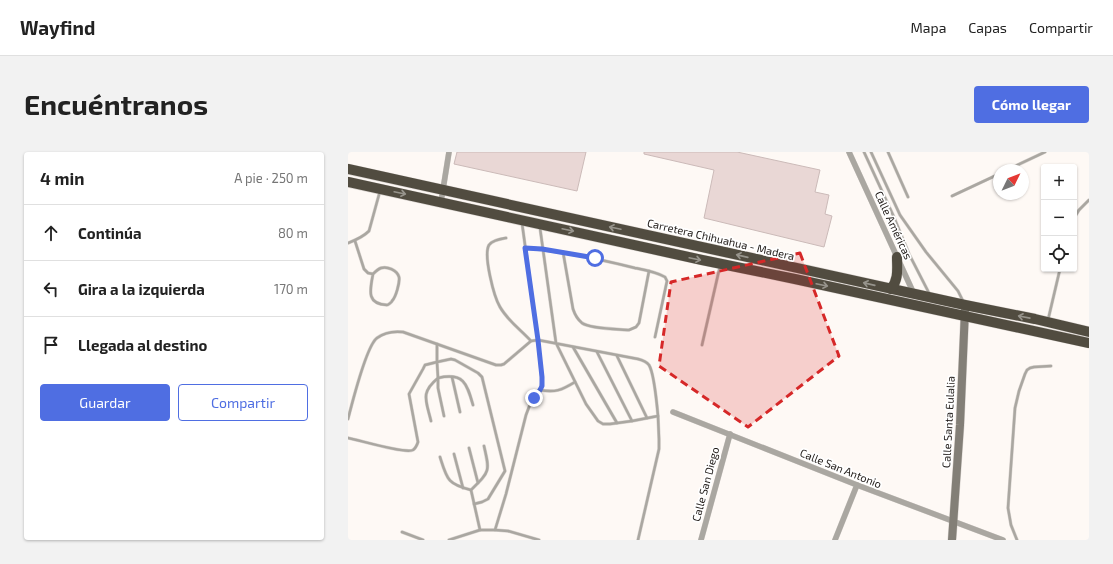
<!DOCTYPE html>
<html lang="es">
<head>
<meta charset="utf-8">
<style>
	body { margin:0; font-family:"Exo 2",sans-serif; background:#f2f2f2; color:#222 }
	.controls { position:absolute; right:12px; top:12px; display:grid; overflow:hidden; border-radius:4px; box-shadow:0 1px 3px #0004 }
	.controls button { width:36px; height:36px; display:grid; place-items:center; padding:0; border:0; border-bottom:1px solid #e0e0e0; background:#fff; color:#222; font:20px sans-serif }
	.compass { position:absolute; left:645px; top:12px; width:36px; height:36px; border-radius:50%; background:#fff; box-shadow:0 1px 3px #0004; rotate:47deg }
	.stop { position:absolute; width:12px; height:12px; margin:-9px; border:3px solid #4f6ee2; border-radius:50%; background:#fff }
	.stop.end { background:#4f6ee2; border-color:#fff; box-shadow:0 1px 4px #0008 }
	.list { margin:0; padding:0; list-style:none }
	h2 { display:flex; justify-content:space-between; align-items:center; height:52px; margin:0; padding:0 16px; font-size:17px }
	h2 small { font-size:13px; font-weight:400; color:#767676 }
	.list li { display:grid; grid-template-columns:26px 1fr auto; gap:12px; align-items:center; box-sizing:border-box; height:56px; padding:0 16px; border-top:1px solid #e0e0e0 }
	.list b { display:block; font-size:15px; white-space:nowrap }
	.list em { font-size:13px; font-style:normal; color:#767676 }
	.actions { display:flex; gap:8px; padding:12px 16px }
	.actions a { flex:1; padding:9px 0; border:1px solid #4f6ee2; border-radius:4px; text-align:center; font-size:14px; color:#4f6ee2 }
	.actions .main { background:#4f6ee2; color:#fff }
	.icon { flex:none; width:22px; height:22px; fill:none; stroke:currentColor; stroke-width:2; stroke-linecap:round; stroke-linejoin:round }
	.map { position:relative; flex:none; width:741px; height:388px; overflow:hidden; border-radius:4px }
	header { display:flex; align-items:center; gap:24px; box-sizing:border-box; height:56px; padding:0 20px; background:#fff; border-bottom:1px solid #e0e0e0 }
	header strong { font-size:19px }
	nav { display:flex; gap:22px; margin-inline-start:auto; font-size:14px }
	.intro { display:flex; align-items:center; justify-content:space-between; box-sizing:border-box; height:96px; padding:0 24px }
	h1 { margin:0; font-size:28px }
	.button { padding:10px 18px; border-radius:4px; background:#4f6ee2; color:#fff; font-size:14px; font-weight:700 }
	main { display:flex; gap:24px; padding:0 24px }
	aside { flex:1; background:#fff; border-radius:4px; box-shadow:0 1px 3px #0004 }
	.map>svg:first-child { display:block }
	.building { fill:#e9d7d5; stroke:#cbbab8 }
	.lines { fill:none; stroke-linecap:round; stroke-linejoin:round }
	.lane-casing { stroke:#dad5d1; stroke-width:3.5 }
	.street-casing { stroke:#dad5d1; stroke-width:6 }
	.secondary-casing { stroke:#dad5d1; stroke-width:9 }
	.highway-casing { stroke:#dad5d1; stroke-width:11 }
	.lane { stroke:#aaa7a1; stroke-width:2.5 }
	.street { stroke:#aaa7a1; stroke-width:5.5 }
	.secondary { stroke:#837f77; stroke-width:8 }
	.highway { stroke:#514c40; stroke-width:10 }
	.oneway { stroke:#97948c }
	.route { stroke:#4f6ee2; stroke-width:5 }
	.marked { fill:#d62828; fill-opacity:0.2; stroke:#d62828; stroke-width:3; stroke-dasharray:8 5; stroke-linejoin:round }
	.labels { text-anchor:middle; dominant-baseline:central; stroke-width:3.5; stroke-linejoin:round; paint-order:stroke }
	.street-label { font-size:11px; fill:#1f1a17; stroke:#fff }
</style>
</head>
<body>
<header>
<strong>Wayfind</strong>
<nav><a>Mapa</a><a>Capas</a><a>Compartir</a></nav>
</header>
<div class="intro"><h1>Encuéntranos</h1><a class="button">Cómo llegar</a></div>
<main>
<aside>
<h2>4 min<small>A pie · 250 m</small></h2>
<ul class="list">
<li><svg class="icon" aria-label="ahead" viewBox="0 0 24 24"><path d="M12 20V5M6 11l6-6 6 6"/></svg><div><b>Continúa</b></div><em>80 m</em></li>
<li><svg class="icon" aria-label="left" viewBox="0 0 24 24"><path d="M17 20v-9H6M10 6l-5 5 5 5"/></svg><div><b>Gira a la izquierda</b></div><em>170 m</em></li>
<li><svg class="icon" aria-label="arrive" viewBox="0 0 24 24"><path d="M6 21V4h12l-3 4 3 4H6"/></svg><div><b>Llegada al destino</b></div></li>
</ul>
<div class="actions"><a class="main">Guardar</a><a>Compartir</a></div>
</aside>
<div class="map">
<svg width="741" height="388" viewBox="0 0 741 388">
	<rect width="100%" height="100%" fill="#fef9f5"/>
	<g class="building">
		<polygon points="109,0 238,0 229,39 106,12"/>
		<polygon points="296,0 389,0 472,18 467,40 481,43 477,62 484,64 476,95 356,66 366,18 296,2"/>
	</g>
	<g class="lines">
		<defs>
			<g id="lane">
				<polyline points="516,0 545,63 561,102 581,141"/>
				<polyline points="523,0 552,63 578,100 610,139 615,149"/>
				<polyline points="540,0 560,45"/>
				<polyline points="659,18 697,0"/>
				<polyline points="604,44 651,22"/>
				<polyline points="726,66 731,58 741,48"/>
				<path d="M 174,71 L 190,188 C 223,194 257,201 290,207 C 294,208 298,209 301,213 C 306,221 309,253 310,264 L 284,269 L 262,272 L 255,272 L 250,269 L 238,252 L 208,191 L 192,76"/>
				<path d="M 158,86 C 152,87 145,88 141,93 C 135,103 146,145 152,155 C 160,169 173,178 183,189"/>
				<path d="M 7,89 L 16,117 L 20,121 L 25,122 C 22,138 18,152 39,153 C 40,153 44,150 44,149 C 48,145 52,130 51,125 C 49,118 39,114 33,116 C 30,117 27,120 25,122"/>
				<path d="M 0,91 C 8,88 15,85 21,79 L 32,39"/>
				<path d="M 177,96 C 215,99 251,107 287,116 C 297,118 308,120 317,125 L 319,129 L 307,185"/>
				<path d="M 215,100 L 225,157 C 227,163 229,167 234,171 C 242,177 270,177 281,178 L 288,175 L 291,171 L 301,119"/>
				<polyline points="700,168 712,117"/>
				<polyline points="354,193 372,114"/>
				<polyline points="225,195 269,271"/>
				<polyline points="249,200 284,269"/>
				<polyline points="269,204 299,266"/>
				<polyline points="104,225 112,260"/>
				<path d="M 192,238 C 207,241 214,238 227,230"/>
				<path d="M 125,253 C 119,232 116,220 90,226 L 89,210 L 103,207 L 107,208 L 130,221 L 134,225 L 157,319 L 140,347 L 134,350 L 126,352"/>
				<path d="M 0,267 C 4,252 18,194 29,186 C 37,180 46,179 55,180 L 148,213 L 153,213 L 156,212 L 183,189 L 190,188 L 194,230 L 192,238 L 181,255 L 178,263 L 158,342 L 147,378 L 132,378 L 101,388"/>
				<path d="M 83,269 C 78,248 72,241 90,226 L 90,236 L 96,264"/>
				<path d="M 0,286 C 11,288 57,302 65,298 C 68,296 69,293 70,290 L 61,242 L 75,217 L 77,213 L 89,210 L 89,192"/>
				<polyline points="121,296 130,331"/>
				<polyline points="106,302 115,336"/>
				<path d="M 92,305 C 99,327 99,332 123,338"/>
				<path d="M 132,378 L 123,338 C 142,319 142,320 136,294"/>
				<polyline points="147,378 160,379 191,388"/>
				<polyline points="54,380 75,388"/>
				<polyline points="290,388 311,297 311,287 310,264"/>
				<polyline points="669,388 663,373 660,356 667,256 671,239 677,222 679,218 682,216 686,215 703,214"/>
			</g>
			<g id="street">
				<polyline points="501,0 566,142"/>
				<polyline points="93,50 101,0"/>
				<polyline points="325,260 509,333 655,388"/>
				<polyline points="353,388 382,282"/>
				<polyline points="487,388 509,333"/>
			</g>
			<polyline id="secondary" points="604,388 612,273 617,158"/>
			<g id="highway">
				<polyline points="0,17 617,153 687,167 741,180"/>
				<polyline points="0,30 354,108 447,127 741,191"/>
				<path d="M 543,137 C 551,127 549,117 549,105"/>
			</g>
		</defs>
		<use href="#lane" class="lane-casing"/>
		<use href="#street" class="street-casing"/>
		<use href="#secondary" class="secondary-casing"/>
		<use href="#highway" class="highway-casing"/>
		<use href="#lane" class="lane"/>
		<use href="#street" class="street"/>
		<use href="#secondary" class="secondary"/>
		<use href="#highway" class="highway"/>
	</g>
	<defs><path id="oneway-shaft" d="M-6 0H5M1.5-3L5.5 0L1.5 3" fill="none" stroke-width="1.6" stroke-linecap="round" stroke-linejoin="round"/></defs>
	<g class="oneway">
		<use href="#oneway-shaft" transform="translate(52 41) rotate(12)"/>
		<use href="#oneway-shaft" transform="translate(267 76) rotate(-168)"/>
		<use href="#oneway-shaft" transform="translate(220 78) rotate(12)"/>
		<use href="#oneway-shaft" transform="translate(394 104) rotate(-167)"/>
		<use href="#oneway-shaft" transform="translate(347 107) rotate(12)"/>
		<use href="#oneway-shaft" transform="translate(521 132) rotate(-167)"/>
		<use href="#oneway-shaft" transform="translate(474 133) rotate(12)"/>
		<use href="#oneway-shaft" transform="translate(676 165) rotate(-169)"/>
	</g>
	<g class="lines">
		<polyline class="route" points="186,246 192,238 194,234 194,225 190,188 177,96 194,97 247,106"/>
	</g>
	<path class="marked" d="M 452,101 L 491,204 L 400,275 L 311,214 L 323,130 Z"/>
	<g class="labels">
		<g class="street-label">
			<text transform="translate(546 73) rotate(65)">Calle Américas</text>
			<text transform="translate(373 87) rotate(13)">Carretera Chihuahua - Madera</text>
			<text transform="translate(600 270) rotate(-87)">Calle Santa Eulalia</text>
			<text transform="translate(493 316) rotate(22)">Calle San Antonio</text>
			<text transform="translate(357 332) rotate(-75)">Calle San Diego</text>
		</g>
	</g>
</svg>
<div class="controls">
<button>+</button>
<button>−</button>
<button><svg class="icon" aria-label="locate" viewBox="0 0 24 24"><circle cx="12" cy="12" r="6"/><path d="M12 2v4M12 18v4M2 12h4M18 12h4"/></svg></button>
</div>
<svg class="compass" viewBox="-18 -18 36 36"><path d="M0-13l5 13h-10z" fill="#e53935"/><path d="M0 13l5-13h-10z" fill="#767676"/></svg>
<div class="stop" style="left:247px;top:106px"></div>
<div class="stop end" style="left:186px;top:246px"></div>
</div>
</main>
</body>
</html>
